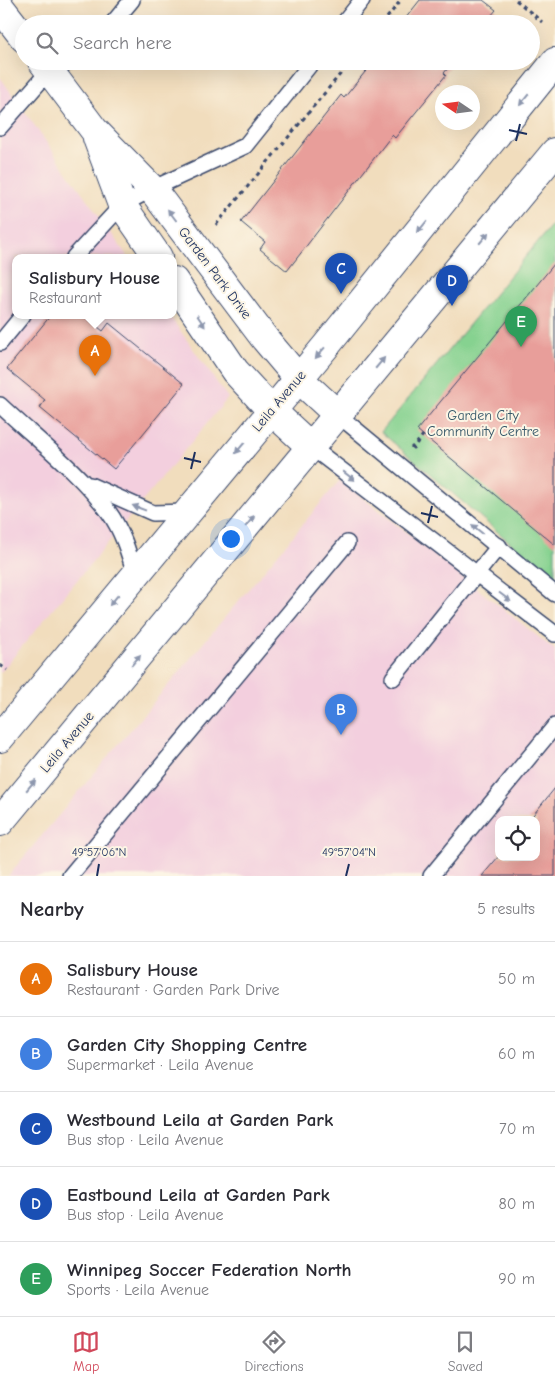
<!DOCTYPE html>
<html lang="en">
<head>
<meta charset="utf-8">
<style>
	body { margin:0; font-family:"Comic Neue",sans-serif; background:#f7f7f7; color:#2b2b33 }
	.controls { position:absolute; right:15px; bottom:15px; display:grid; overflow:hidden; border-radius:10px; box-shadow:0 5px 20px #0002 }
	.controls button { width:45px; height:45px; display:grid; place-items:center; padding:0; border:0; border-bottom:1px solid #e1e1e2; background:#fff; color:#2b2b33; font:25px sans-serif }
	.compass { position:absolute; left:435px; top:85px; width:45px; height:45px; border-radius:50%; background:#fff; box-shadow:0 5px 20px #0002; rotate:283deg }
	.you { position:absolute; left:230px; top:538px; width:18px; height:18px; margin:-12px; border:4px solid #fff; border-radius:50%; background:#1a73e8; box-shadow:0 0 0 8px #1a73e833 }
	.badge { display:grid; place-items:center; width:32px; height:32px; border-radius:50%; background:#d1495b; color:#fff; font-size:16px; font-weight:700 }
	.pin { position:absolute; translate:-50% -41px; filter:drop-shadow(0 1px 2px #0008) }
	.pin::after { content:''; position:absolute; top:26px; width:18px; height:15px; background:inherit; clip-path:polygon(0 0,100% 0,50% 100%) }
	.popup { position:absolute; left:12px; top:254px; width:165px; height:65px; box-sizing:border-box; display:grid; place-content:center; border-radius:10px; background:#fff; filter:drop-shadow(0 1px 4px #0005); font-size:16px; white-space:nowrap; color:#7c7c81 }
	.popup b { font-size:19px; color:#2b2b33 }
	.popup::after { content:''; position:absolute; left:50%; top:100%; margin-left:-10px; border:10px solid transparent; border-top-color:#fff }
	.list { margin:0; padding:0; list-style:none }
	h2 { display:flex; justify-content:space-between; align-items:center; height:65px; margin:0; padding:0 20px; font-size:21px }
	h2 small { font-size:16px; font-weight:400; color:#7c7c81 }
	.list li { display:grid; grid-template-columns:32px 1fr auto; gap:15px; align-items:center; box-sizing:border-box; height:75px; padding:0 20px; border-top:1px solid #e1e1e2 }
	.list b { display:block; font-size:19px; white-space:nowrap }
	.list p { margin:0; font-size:16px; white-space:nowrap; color:#7c7c81 }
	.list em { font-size:16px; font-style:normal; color:#7c7c81 }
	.icon { flex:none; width:28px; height:28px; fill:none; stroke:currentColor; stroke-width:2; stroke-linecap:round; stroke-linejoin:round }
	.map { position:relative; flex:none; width:555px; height:876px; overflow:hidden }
	.search { position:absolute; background:#fff; box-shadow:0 5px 20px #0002; left:15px; right:15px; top:15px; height:55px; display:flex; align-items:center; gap:12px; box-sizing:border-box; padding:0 18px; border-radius:28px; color:#7c7c81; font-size:19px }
	.sheet { height:440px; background:#fff }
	nav { display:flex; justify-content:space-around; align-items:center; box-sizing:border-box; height:70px; border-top:1px solid #e1e1e2; background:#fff; font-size:14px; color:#7c7c81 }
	nav a { display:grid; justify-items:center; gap:2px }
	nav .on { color:#d1495b }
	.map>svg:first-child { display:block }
	.built { fill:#f3cfde; fill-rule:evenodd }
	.green { fill:#86d290; stroke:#508077 }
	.building { fill:#e89e9a }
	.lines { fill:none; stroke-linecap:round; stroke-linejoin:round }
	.service-casing { stroke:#3b496c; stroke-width:18 }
	.tertiary-casing { stroke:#3b496c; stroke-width:30 }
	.secondary-casing { stroke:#3b496c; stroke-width:30 }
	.path { stroke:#3b496c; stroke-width:3; stroke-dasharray:4 4; stroke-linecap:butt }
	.service { stroke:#fff; stroke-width:15 }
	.tertiary { stroke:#fff; stroke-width:28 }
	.secondary { stroke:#fff; stroke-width:28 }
	.oneway { fill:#8d97ae }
	.ticks { fill:none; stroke:#1b2f5e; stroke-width:2 }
	.labels { text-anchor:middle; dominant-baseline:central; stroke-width:4; stroke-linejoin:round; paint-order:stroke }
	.street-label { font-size:14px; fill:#1b2f5e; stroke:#fcf5e5 }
	.park-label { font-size:14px; fill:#36586a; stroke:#fcf5e5 }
	.ticks-label { font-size:12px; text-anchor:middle; fill:#1b2f5e; stroke:#fcf5e5; stroke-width:4; stroke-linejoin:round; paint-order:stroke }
</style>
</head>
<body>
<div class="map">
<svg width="555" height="876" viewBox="0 0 555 876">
	<rect width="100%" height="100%" fill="#fcf5e5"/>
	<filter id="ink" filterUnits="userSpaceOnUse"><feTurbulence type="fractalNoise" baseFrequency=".02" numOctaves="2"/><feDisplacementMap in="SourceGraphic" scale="10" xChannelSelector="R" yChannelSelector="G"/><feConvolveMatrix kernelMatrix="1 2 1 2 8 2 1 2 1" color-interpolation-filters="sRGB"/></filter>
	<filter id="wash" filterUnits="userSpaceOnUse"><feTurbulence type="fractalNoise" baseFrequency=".0096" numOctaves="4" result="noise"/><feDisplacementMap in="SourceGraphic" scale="20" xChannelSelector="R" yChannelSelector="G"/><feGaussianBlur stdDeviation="1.12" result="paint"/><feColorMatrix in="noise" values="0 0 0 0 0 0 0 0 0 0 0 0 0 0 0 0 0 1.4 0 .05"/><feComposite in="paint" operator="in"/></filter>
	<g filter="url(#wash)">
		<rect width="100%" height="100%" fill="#f1ddbd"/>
		<g class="built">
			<polygon points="0,77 128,257 16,257 16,315 169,315 228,398 0,673"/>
			<path d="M 340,480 L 555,650 L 555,876 L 8,876 ZM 499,820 L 536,820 L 536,857 L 499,857 Z"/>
		</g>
		<polygon class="green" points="555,221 555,581 381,432"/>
		<g id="blocks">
			<g class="building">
				<polygon points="420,0 483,0 496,10 484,24 401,24"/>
				<polygon points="374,61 454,61 444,73 446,75 395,138 392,135 287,271 260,249 265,242 241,222 341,95 344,98"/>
				<polygon points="555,263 555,545 417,430"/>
				<polygon points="51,315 83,315 103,331 109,323 184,384 114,469 40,408 45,400 7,369"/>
				<polygon points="555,788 555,876 482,876 499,856 536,857 536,820 529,820"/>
			</g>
		</g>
	</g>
	<g filter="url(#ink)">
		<use href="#blocks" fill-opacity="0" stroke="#3b496c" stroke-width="1"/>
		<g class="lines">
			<defs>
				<g id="service">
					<polyline points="112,24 132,0"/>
					<polyline points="343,24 362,0"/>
					<polyline points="0,127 49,71 70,61"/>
					<polyline points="74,257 122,205 152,189 245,146 313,61"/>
					<polyline points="0,343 23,315"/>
					<path d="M 0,405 C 36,439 78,471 108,511 C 122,530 129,553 135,575"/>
					<polyline points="337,414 555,594"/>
					<polyline points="310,446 555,634"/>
					<polyline points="90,485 153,513 187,512"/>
					<polyline points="393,678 499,546"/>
					<polyline points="70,876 347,543"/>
					<polyline points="431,876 555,726"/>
				</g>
				<g id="tertiary">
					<polyline points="0,7 24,38"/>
					<polyline points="42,61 94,130 152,189 265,339 298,378 337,414"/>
					<polyline points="97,138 122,205 158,257"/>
					<polyline points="174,281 235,371 271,410 310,446"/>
				</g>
				<g id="secondary">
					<polyline points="0,738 326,346 555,62"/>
					<polyline points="0,822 555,152"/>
				</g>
			</defs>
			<use href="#service" class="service-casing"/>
			<use href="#tertiary" class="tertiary-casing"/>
			<use href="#secondary" class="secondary-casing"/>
			<g class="path">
				<polyline points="516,0 542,22"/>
				<polyline points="382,24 401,0"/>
				<polyline points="216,225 351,61"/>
				<polyline points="411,446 413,448 423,435"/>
				<polyline points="0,665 7,670"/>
			</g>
			<use href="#service" class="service"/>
			<use href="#tertiary" class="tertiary"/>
			<use href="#secondary" class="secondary"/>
		</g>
		<defs><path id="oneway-solid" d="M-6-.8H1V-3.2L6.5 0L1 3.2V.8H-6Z" transform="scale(1.25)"/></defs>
		<g class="oneway">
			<use href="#oneway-solid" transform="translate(524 100) rotate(129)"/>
			<use href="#oneway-solid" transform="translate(172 215) rotate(-127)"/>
			<use href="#oneway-solid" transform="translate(422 227) rotate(129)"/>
			<use href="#oneway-solid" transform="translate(484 238) rotate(-50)"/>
			<use href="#oneway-solid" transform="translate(201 321) rotate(56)"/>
			<use href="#oneway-solid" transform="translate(320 353) rotate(131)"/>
			<use href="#oneway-solid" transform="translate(380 363) rotate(-50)"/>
			<use href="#oneway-solid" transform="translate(240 448) rotate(130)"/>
			<use href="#oneway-solid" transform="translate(349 476) rotate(38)"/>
			<use href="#oneway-solid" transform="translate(139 508) rotate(-159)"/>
			<use href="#oneway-solid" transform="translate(250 521) rotate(-51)"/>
			<use href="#oneway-solid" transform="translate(477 529) rotate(-141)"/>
			<use href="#oneway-solid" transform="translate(505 597) rotate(37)"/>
			<use href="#oneway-solid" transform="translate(114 600) rotate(130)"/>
			<use href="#oneway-solid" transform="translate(136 660) rotate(-50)"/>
			<use href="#oneway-solid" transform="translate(31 785) rotate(-50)"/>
		</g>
	</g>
	<path class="ticks" d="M 509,130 L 527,134M 516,141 L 520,124M 184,458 L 201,462M 191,469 L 195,452M 421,513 L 438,517M 428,523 L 432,506M 97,876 L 99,864M 346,876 L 349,864"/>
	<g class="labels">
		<g class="street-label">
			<text transform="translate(215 273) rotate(53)">Garden Park Drive</text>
			<text transform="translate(279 401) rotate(-50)">Leila Avenue</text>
			<text transform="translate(67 742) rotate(-50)">Leila Avenue</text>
		</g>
		<g class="park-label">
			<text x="483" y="415">Garden City<tspan x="483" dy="16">Community Centre</tspan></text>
		</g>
	</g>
	<g class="ticks-label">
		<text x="99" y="856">49°57'06"N</text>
		<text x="349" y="856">49°57'04"N</text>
	</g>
</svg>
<div class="controls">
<button><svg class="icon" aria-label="locate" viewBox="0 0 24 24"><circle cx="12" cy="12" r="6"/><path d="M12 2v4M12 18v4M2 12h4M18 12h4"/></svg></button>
</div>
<svg class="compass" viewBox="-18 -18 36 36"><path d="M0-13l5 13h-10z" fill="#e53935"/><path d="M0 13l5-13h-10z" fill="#7c7c81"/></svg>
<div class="you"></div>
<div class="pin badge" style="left:95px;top:376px;background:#e8710a">A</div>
<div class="popup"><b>Salisbury House</b>Restaurant</div>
<div class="pin badge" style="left:341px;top:735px;background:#3f7fe0">B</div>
<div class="pin badge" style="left:341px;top:294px;background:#1a4fb4">C</div>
<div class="pin badge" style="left:452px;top:306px;background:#1a4fb4">D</div>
<div class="pin badge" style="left:521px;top:347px;background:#2e9e5b">E</div>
<div class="search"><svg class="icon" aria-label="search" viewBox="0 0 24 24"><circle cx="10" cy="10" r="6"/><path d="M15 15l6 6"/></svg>Search here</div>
</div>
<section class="sheet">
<h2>Nearby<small>5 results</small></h2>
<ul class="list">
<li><span class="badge" style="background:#e8710a">A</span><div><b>Salisbury House</b><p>Restaurant · Garden Park Drive</p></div><em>50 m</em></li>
<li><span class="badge" style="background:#3f7fe0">B</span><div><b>Garden City Shopping Centre</b><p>Supermarket · Leila Avenue</p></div><em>60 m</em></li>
<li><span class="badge" style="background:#1a4fb4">C</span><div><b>Westbound Leila at Garden Park</b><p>Bus stop · Leila Avenue</p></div><em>70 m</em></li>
<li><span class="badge" style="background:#1a4fb4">D</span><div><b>Eastbound Leila at Garden Park</b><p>Bus stop · Leila Avenue</p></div><em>80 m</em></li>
<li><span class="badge" style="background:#2e9e5b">E</span><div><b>Winnipeg Soccer Federation North</b><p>Sports · Leila Avenue</p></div><em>90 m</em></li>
</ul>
</section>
<nav>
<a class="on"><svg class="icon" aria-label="map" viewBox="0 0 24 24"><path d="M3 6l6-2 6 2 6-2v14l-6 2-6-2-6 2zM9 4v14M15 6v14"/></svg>Map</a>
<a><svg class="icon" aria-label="directions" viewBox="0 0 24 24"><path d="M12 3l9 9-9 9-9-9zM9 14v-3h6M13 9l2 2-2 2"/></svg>Directions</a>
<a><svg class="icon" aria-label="saved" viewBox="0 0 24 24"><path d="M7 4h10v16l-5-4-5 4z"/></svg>Saved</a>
</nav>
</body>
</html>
